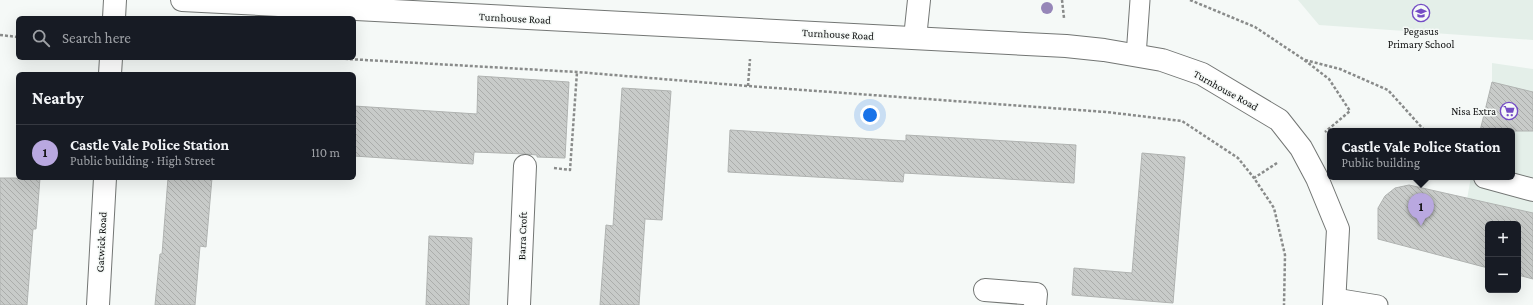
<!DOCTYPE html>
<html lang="en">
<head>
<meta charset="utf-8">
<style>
	body { margin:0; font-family:"Crimson Pro",serif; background:#20242c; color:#f1f3f6 }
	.controls { position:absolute; right:12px; bottom:12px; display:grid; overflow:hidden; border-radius:6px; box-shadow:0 4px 16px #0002 }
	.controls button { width:36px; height:36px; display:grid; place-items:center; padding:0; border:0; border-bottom:1px solid #363941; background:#171b24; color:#f1f3f6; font:20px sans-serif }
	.you { position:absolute; left:870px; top:115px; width:14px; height:14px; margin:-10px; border:3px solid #fff; border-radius:50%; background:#1a73e8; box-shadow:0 0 0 6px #1a73e833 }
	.badge { display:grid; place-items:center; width:26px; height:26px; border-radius:50%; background:#b9a8e0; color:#111; font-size:13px; font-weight:700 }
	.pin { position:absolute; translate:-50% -33px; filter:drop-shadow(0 1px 2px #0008) }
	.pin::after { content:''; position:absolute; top:21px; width:14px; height:12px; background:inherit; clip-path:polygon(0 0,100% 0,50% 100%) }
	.popup { position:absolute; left:1327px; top:128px; width:188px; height:52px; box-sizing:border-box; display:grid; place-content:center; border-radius:6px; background:#171b24; filter:drop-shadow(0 1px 3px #0005); font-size:13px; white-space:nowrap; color:#9ea1a6 }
	.popup b { font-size:15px; color:#f1f3f6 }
	.popup::after { content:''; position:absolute; left:50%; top:100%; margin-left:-8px; border:8px solid transparent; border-top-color:#171b24 }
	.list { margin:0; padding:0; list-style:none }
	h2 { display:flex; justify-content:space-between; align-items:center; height:52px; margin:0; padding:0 16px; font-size:17px }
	h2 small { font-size:13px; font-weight:400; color:#9ea1a6 }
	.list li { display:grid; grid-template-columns:26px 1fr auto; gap:12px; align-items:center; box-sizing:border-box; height:56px; padding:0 16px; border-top:1px solid #363941 }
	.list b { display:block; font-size:15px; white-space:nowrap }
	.list p { margin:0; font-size:13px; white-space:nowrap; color:#9ea1a6 }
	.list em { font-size:13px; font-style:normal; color:#9ea1a6 }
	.icon { flex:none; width:22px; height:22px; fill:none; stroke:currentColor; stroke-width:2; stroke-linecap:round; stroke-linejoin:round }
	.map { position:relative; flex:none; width:1533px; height:305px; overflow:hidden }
	.search { position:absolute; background:#171b24; box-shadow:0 4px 16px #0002; left:16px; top:16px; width:340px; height:44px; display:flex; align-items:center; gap:10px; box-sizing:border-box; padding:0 14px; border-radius:6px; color:#9ea1a6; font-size:15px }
	.panel { position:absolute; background:#171b24; box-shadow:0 4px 16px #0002; left:16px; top:72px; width:340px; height:108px; border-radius:6px }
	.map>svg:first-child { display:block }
	.built { fill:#e4efe9 }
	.building { fill:url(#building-back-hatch); stroke:#b0b3b1 }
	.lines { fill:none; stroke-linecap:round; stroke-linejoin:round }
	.lane-casing { stroke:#737674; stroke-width:21 }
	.street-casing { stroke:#737674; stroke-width:24 }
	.secondary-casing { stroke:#737674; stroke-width:24 }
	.path { stroke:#898b8a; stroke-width:2.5; stroke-dasharray:3 2; stroke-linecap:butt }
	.lane { stroke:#fff; stroke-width:19 }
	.street { stroke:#fff; stroke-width:22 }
	.secondary { stroke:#fff; stroke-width:22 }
	.tree { fill:#9686b8 }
	.labels { text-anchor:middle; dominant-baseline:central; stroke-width:3; stroke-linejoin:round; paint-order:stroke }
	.street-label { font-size:11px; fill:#0d0e0e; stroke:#f5f9f7 }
	.poi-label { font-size:11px; fill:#0d0e0e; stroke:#f5f9f7 }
</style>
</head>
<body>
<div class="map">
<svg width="1533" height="305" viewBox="0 0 1533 305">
	<defs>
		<pattern id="building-back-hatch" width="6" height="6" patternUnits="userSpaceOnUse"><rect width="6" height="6" fill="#c8cbc9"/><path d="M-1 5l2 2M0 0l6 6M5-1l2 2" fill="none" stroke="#abadab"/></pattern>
	</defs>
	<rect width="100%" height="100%" fill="#f5f9f7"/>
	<g class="built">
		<polygon points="1298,0 1533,0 1533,40 1319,25"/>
		<polygon points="1492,63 1533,69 1533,279 1518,275 1518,224 1488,224 1488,268 1456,260 1471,177 1512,177 1512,131 1480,131 1492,82"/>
	</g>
	<g class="building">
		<polygon points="478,76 569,82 565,158 537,157 537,155 526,154 474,152 473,164 354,156 354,106 477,114"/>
		<polygon points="1492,82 1533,92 1533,131 1480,131"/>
		<polygon points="622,88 671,91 662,220 645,219 639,305 600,305 606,225 613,226"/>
		<polygon points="730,130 906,141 906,135 1076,145 1074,183 904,173 903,182 728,172"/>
		<polygon points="1142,153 1185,157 1173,303 1072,295 1074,268 1132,273"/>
		<polygon points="0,178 40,178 36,229 33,229 27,305 0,305"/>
		<polygon points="168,178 212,178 206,247 200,246 195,305 155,305 160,254 162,254"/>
		<polygon points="1409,185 1533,213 1533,279 1518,275 1518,224 1488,224 1488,268 1378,239 1378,208 1385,196 1395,188"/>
		<polygon points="429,236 472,238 469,305 426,305"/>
	</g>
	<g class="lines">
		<defs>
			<g id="lane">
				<polyline points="1136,56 1140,0"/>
				<polyline points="1335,298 1378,305"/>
			</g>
			<g id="street">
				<polyline points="114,18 115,0"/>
				<polyline points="915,38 919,0"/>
				<polyline points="110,74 111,58"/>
				<polyline points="1485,177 1533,190"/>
				<polyline points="985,290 1036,294 1035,305"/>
				<polyline points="98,305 105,178"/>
				<polyline points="519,305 525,166"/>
			</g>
			<polyline id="secondary" points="182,0 1066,46 1104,50 1162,60 1202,74 1279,120 1301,148 1317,178 1338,229 1334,305"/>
		</defs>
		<use href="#lane" class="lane-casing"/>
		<use href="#street" class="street-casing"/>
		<use href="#secondary" class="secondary-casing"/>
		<g class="path">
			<polyline points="1062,0 1064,18"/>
			<polyline points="1190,0 1255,27 1303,59 1329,79 1350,111 1325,132"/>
			<polyline points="0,35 18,37"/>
			<polyline points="330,58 577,72 748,86 1106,112 1182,121 1238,158 1254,178"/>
			<polyline points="1305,60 1340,69 1388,90 1425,131"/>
			<polyline points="748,86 750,59"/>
			<polyline points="1277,163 1254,178 1274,208 1285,255 1284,305"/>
			<polyline points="554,168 570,170 577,72"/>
		</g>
		<use href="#lane" class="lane"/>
		<use href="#street" class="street"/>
		<use href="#secondary" class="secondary"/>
	</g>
	<circle class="tree" cx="1047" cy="8" r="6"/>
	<defs>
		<symbol id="school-ring" viewBox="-11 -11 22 22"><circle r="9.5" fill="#f5f9f7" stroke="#744cc5" stroke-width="1.5"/><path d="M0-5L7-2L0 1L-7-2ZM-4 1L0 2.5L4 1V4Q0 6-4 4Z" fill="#744cc5"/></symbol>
		<symbol id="supermarket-ring" viewBox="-11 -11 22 22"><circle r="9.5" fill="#f5f9f7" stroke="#744cc5" stroke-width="1.5"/><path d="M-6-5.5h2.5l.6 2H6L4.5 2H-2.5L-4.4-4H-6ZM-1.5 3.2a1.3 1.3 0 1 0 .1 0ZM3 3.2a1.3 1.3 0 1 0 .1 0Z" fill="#744cc5"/></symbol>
	</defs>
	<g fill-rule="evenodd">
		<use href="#school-ring" x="1411" y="3" width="20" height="20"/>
		<use href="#supermarket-ring" x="1499" y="101" width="20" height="20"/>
	</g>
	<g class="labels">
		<g class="street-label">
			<text transform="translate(515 18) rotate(3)">Turnhouse Road</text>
			<text transform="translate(838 34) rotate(3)">Turnhouse Road</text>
			<text transform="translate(1226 90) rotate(29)">Turnhouse Road</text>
			<text transform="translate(522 236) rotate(-88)">Barra Croft</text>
			<text transform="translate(101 242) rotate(-87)">Gatwick Road</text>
		</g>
		<g class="poi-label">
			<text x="1421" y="31">Pegasus<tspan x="1421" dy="13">Primary School</tspan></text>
			<text x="1496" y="111" text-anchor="end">Nisa Extra</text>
		</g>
	</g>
</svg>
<div class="controls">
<button>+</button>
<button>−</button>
</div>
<div class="you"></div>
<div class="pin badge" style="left:1421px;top:226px">1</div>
<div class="popup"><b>Castle Vale Police Station</b>Public building</div>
<div class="search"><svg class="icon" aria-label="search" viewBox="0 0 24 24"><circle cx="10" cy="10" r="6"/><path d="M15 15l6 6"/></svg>Search here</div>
<section class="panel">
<h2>Nearby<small></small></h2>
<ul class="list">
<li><span class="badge">1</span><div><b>Castle Vale Police Station</b><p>Public building · High Street</p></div><em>110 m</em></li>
</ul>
</section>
</div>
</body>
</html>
